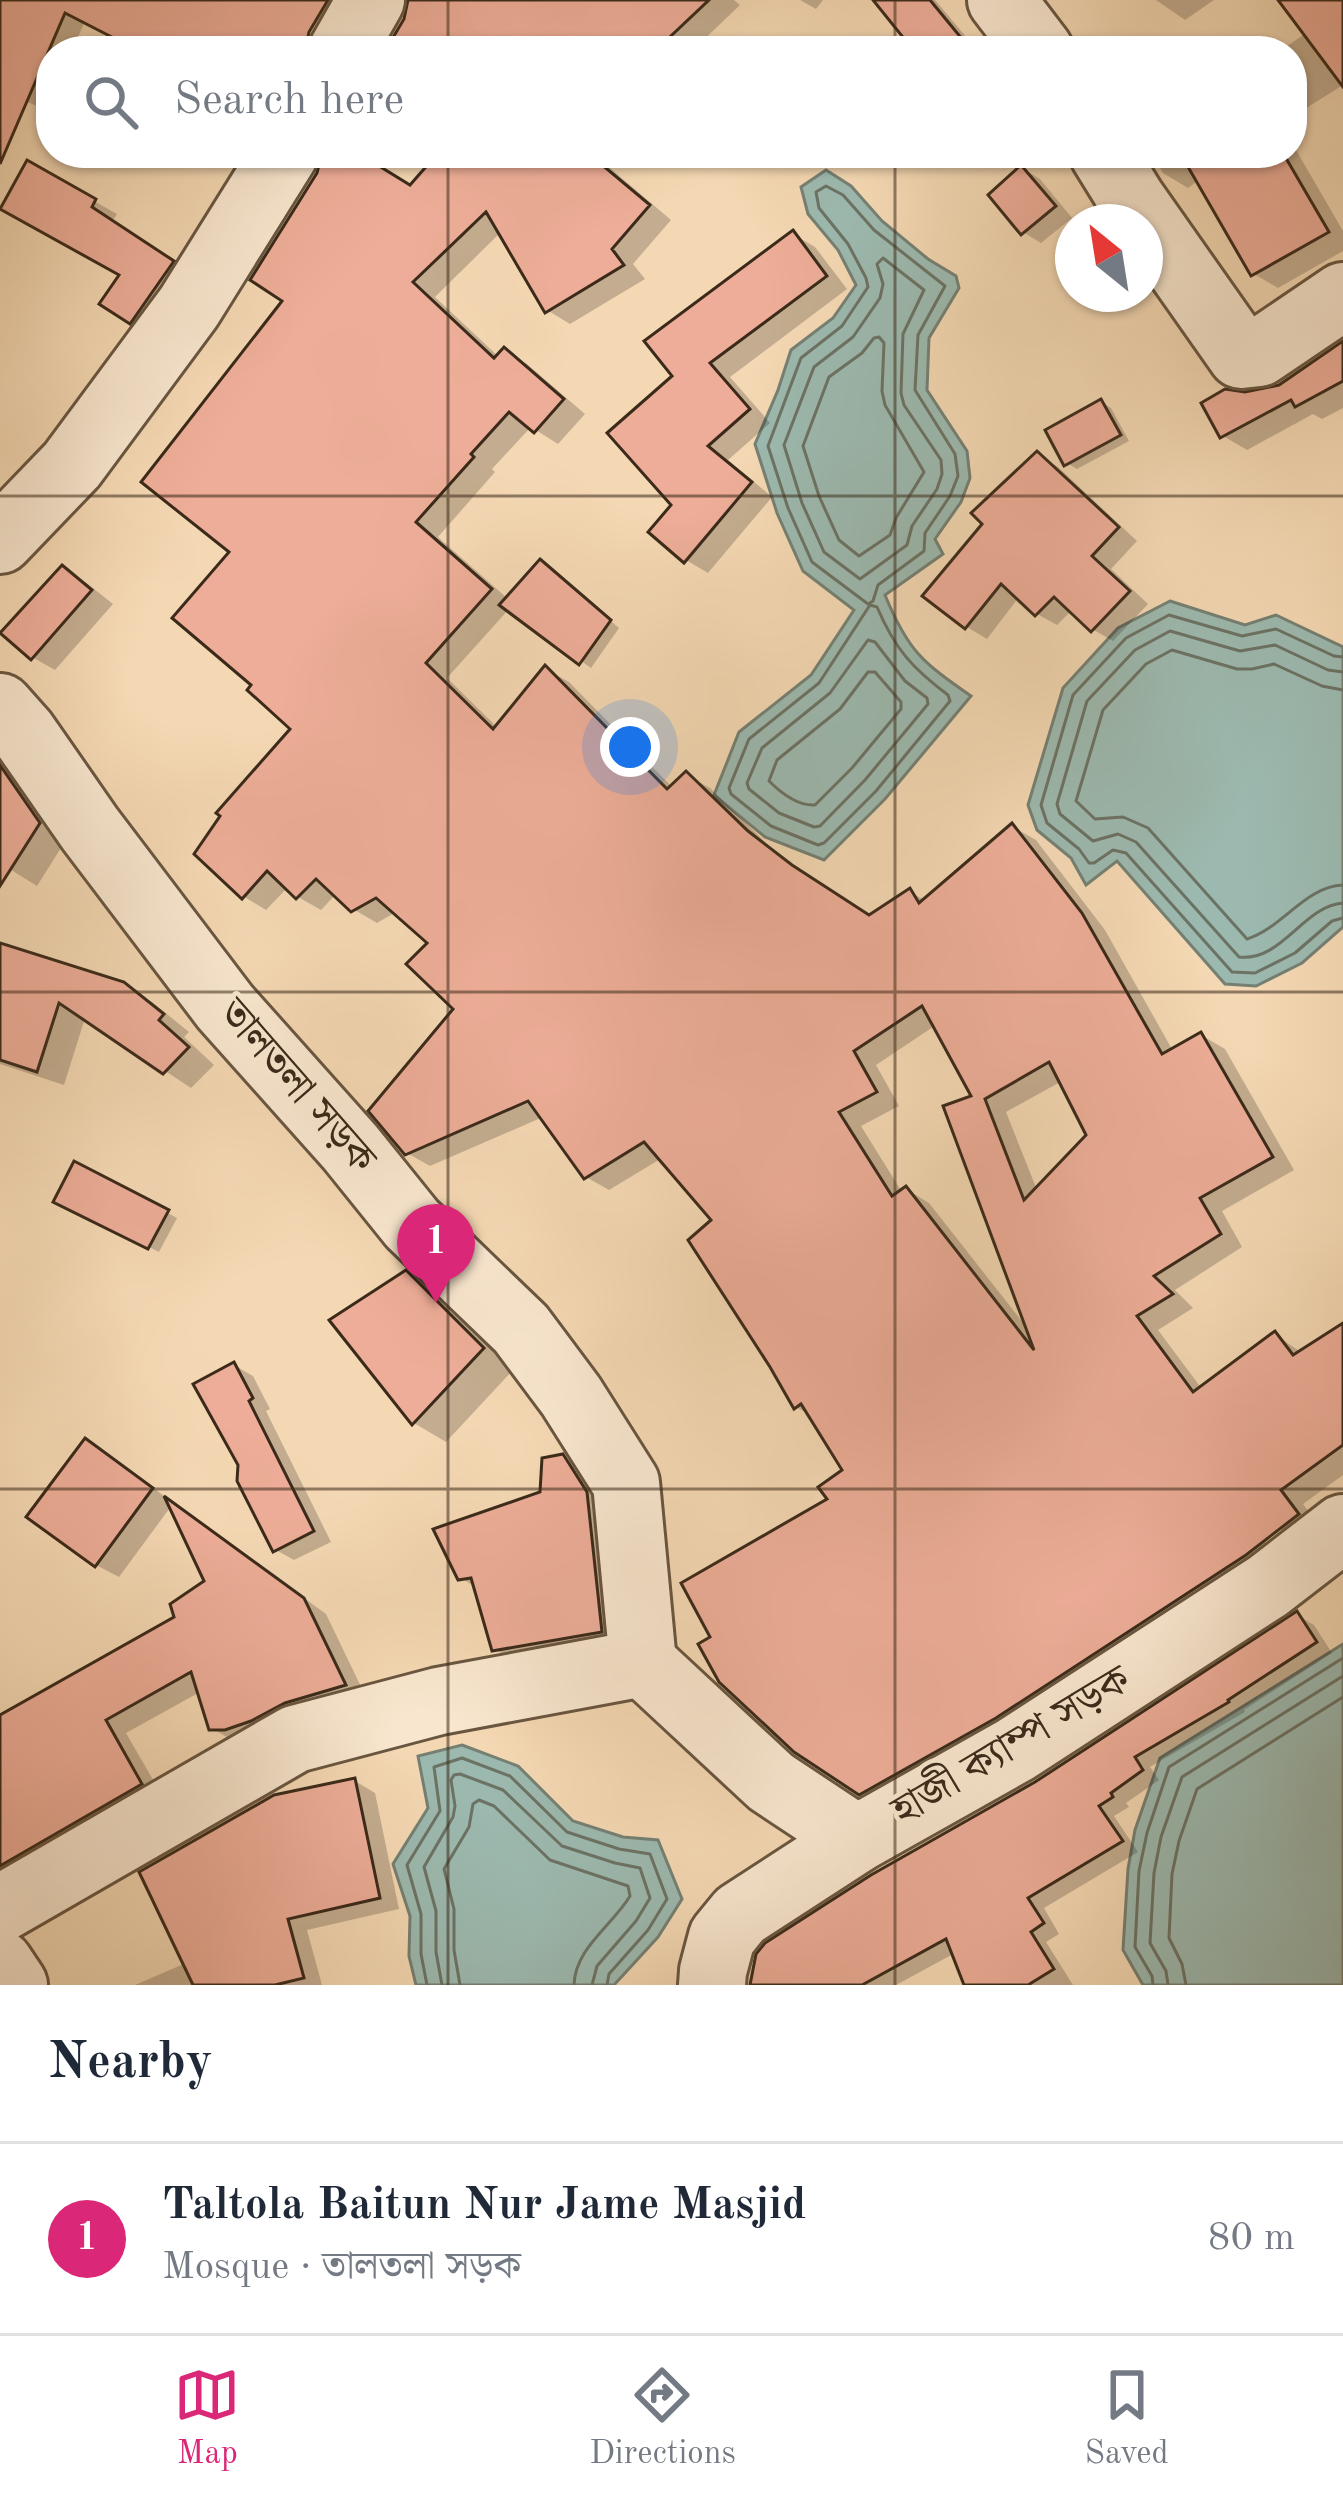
<!DOCTYPE html>
<html lang="en">
<head>
<meta charset="utf-8">
<style>
	body { margin:0; font-family:"Old Standard TT","Noto Serif Bengali",serif; background:#f2f2f3; color:#1f2937 }
	.compass { position:absolute; left:1055px; top:204px; width:108px; height:108px; border-radius:50%; background:#fff; box-shadow:0 3px 9px #0004; rotate:330deg }
	.you { position:absolute; left:630px; top:747px; width:42px; height:42px; margin:-30px; border:9px solid #fff; border-radius:50%; background:#1a73e8; box-shadow:0 0 0 18px #1a73e833 }
	.badge { display:grid; place-items:center; width:78px; height:78px; border-radius:50%; background:#db2777; color:#fff; font-size:39px; font-weight:700 }
	.pin { position:absolute; translate:-50% -99px; filter:drop-shadow(0 3px 6px #0008) }
	.pin::after { content:''; position:absolute; top:63px; width:42px; height:36px; background:inherit; clip-path:polygon(0 0,100% 0,50% 100%) }
	.list { margin:0; padding:0; list-style:none }
	h2 { display:flex; justify-content:space-between; align-items:center; height:156px; margin:0; padding:0 48px; font-size:51px }
	h2 small { font-size:39px; font-weight:400; color:#747a83 }
	.list li { display:grid; grid-template-columns:78px 1fr auto; gap:36px; align-items:center; box-sizing:border-box; height:192px; padding:0 48px; border-top:3px solid #e0e1e3 }
	.list b { display:block; font-size:45px; white-space:nowrap }
	.list p { margin:0; font-size:39px; white-space:nowrap; color:#747a83 }
	.list em { font-size:39px; font-style:normal; color:#747a83 }
	.icon { flex:none; width:66px; height:66px; fill:none; stroke:currentColor; stroke-width:2; stroke-linecap:round; stroke-linejoin:round }
	.map { position:relative; flex:none; width:1343px; height:1985px; overflow:hidden }
	.search { position:absolute; background:#fff; box-shadow:0 3px 9px #0004; left:36px; right:36px; top:36px; height:132px; display:flex; align-items:center; gap:30px; box-sizing:border-box; padding:0 42px; border-radius:48px; color:#747a83; font-size:45px }
	.sheet { height:348px; background:#fff }
	nav { display:flex; justify-content:space-around; align-items:center; box-sizing:border-box; height:168px; border-top:3px solid #e0e1e3; background:#fff; font-size:33px; color:#747a83 }
	nav a { display:grid; justify-items:center; gap:6px }
	nav .on { color:#db2777 }
	.map>svg:first-child { display:block }
	.water { fill:#9cb9af; stroke:#758073; stroke-width:3 }
	.shadow { fill:#0003; fill-rule:evenodd }
	.lines { fill:none; stroke-linecap:round; stroke-linejoin:round }
	.shore { stroke:#6c7264; stroke-width:3 }
	.building { fill:#edad98; stroke:#3b2a1a; stroke-width:3; fill-rule:evenodd }
	.minor-casing { stroke:#695640; stroke-width:72 }
	.minor { stroke:#f8e6ce; stroke-width:66 }
	.grid { fill:none; stroke:#3b2a1a; stroke-width:3; stroke-opacity:0.55 }
	.labels { text-anchor:middle; dominant-baseline:central; stroke-width:9; stroke-linejoin:round; paint-order:stroke }
	.street-label { font-size:42px; fill:#3b2a1a; stroke:#f8e6ce }
</style>
</head>
<body>
<div class="map">
<svg width="1343" height="1985" viewBox="0 0 1343 1985">
	<rect width="100%" height="100%" fill="#f4d8b3"/>
	<filter id="stains"><feTurbulence type="fractalNoise" baseFrequency=".00167" numOctaves="4"/><feColorMatrix values="0 0 0 0 .2 0 0 0 0 .09 0 0 0 0 .02 0 0 0 .5 -.17"/></filter>
	<radialGradient id="worn" r=".72"><stop offset=".6" stop-color="#630" stop-opacity="0"/><stop offset="1" stop-color="#630" stop-opacity=".3"/></radialGradient>
	<g class="water">
		<path d="M 826,170 L 851,186 L 882,221 L 928,259 L 956,276 L 959,288 L 929,338 L 927,390 L 967,451 L 970,478 L 961,502 L 935,539 L 943,554 L 885,595 C 908,651 922,662 971,696 L 885,799 L 824,860 L 765,837 L 714,795 L 739,732 L 811,675 L 854,610 L 803,571 L 777,513 L 755,444 L 778,390 L 791,350 L 833,318 L 856,285 L 838,250 L 808,214 L 801,187 Z"/>
		<polygon points="1170,601 1245,625 1276,615 1343,647 1343,927 1302,963 1256,986 1225,984 1117,861 1086,885 1071,858 1037,830 1028,805 1063,688 1118,628"/>
		<polygon points="1343,1644 1343,1985 1143,1985 1123,1950 1128,1869 1135,1830 1160,1758"/>
		<polygon points="462,1745 518,1766 573,1821 623,1837 658,1840 682,1899 658,1937 614,1985 416,1985 409,1956 410,1916 393,1864 428,1808 418,1756"/>
	</g>
	<g class="shadow">
		<polygon points="0,0 323,0 300,43 313,51 143,51 85,21 72,51 51,51 51,100 47,110 0,91"/>
		<polygon points="411,0 734,0 740,5 692,51 387,51 407,19"/>
		<polygon points="800,0 823,0 816,9"/>
		<polygon points="877,0 935,0 978,51 928,51"/>
		<polygon points="1156,0 1214,0 1185,20"/>
		<polygon points="1283,0 1343,0 1343,85 1292,117 1292,51 1280,51 1306,33"/>
		<polygon points="1292,143 1343,231 1343,251 1278,288 1254,274 1199,180 1188,188 1163,173 1151,153 1292,153"/>
		<path d="M 353,153 L 411,188 L 442,153 L 610,153 L 604,163 L 671,220 L 633,264 L 645,279 L 570,324 L 547,310 L 501,232 L 435,297 L 499,357 L 504,351 L 527,364 L 585,414 L 558,444 L 531,427 L 492,469 L 495,472 L 438,537 L 508,599 L 550,569 L 619,628 L 591,668 L 509,609 L 447,678 L 498,728 L 546,669 L 569,682 L 673,788 L 686,775 L 710,788 L 771,848 L 816,883 L 870,918 L 910,892 L 926,901 L 1013,827 L 1036,840 L 1105,930 L 1173,1051 L 1201,1035 L 1225,1049 L 1294,1170 L 1222,1211 L 1242,1247 L 1175,1290 L 1193,1308 L 1158,1330 L 1202,1389 L 1276,1335 L 1302,1353 L 1343,1326 L 1343,1475 L 1303,1504 L 1321,1529 L 1303,1542 L 1241,1505 L 1277,1562 L 884,1806 L 860,1792 L 714,1638 L 831,1500 L 846,1471 L 812,1416 L 796,1407 L 716,1221 L 662,1158 L 609,1190 L 586,1177 L 543,1117 L 430,1166 L 407,1153 L 457,1009 L 431,943 L 396,912 L 377,923 L 353,909 L 336,894 L 321,910 L 298,897 L 288,887 L 266,910 L 243,896 L 294,728 L 255,685 L 233,552 L 286,300 ZM 936,1025 L 975,1098 L 1028,1329 L 929,1203 L 906,1189 L 902,1192 L 861,1126 L 899,1106 L 876,1065 ZM 1062,1081 L 1090,1135 L 1037,1190 L 1006,1112 Z"/>
		<polygon points="28,164 117,214 112,222 194,275 153,334 131,321 123,275"/>
		<polygon points="1022,168 1040,179 1072,218 1041,243 1023,232"/>
		<polygon points="793,234 815,247 847,289 730,377 770,423 728,460 772,497 708,573 686,560 675,505 676,376"/>
		<polygon points="1343,345 1343,408 1322,419 1313,414 1247,450 1223,436 1245,395 1281,387"/>
		<polygon points="1101,402 1111,408 1129,441 1077,469 1067,463"/>
		<polygon points="1038,455 1058,467 1137,541 1111,569 1148,604 1113,641 1092,629 1072,610 1057,625 1037,614 1019,597 987,639 967,627"/>
		<polygon points="62,568 84,581 113,604 55,670 32,657"/>
		<polygon points="0,752 66,840 37,886 0,863"/>
		<polygon points="0,947 123,985 152,1002 189,1032 184,1037 214,1065 191,1088 85,1018 64,1085 0,1064"/>
		<polygon points="75,1165 177,1218 159,1252 67,1206"/>
		<polygon points="406,1273 439,1293 515,1368 446,1442 414,1423"/>
		<polygon points="234,1365 253,1376 270,1409 266,1411 331,1542 294,1560 276,1550"/>
		<polygon points="108,1455 326,1614 366,1697 234,1741 211,1728 200,1692 126,1733 163,1797 0,1892 0,1718 177,1619 208,1582 172,1505 119,1577 96,1565"/>
		<polygon points="563,1457 585,1470 608,1507 623,1644 516,1661 494,1649 477,1588 461,1578 543,1494"/>
		<polygon points="1297,1615 1314,1625 1332,1653 1244,1710 1245,1712 1150,1767 1159,1780 1126,1803 1129,1807 1114,1816 1138,1852 1044,1908 1059,1934 1046,1942 1073,1985 968,1985 955,1953 896,1985 752,1985 1037,1784"/>
		<polygon points="355,1781 375,1793 399,1909 307,1930 322,1985 135,1985 186,1963"/>
	</g>
	<g class="lines">
		<g class="shore">
			<polygon points="826,186 843,195 874,230 945,286 918,335 915,390 955,454 958,476 950,496 925,533 924,551 878,585 873,601 868,604 812,562 788,508 768,446 801,358 842,326 868,287 866,278 848,244 819,208 816,192"/>
			<polygon points="883,258 924,290 903,334 901,393 904,405 941,460 942,474 937,489 912,526 907,545 860,579 824,552 802,503 784,445 814,367 853,337 880,298 883,284 877,264"/>
			<polygon points="879,337 884,343 882,391 885,405 924,472 896,518 890,535 859,556 839,540 819,496 803,446 829,377 862,353 874,338"/>
			<path d="M 870,605 L 877,607 C 895,649 912,668 948,695 L 950,701 L 876,791 L 824,843 L 818,845 L 771,826 L 731,794 L 729,788 L 749,739 L 819,683 Z"/>
			<polygon points="868,640 875,642 905,681 927,698 928,704 865,780 820,826 814,827 779,813 749,789 747,783 762,748 830,693"/>
			<polyline points="1343,657 1334,656 1276,629 1242,636 1169,615 1126,638 1073,695 1041,805 1047,823 1079,849 1089,863 1094,863 1113,850 1126,853 1232,972 1255,973 1295,953 1332,921 1343,918"/>
			<path d="M 868,672 L 875,672 L 901,702 L 901,709 L 852,768 L 815,805 C 798,806 781,793 769,781 L 777,760 L 840,709 Z"/>
			<path d="M 1343,672 L 1328,670 L 1275,645 L 1240,651 L 1170,631 L 1135,650 L 1087,701 L 1057,804 L 1060,814 L 1093,841 L 1118,834 L 1136,842 L 1239,957 C 1282,962 1303,906 1343,903"/>
			<path d="M 1343,690 L 1322,686 L 1274,664 L 1252,669 L 1237,669 L 1172,650 L 1146,664 L 1103,710 L 1076,801 L 1095,819 L 1123,817 L 1148,828 L 1247,939 C 1284,927 1304,887 1343,885"/>
			<polyline points="427,1985 421,1954 421,1914 407,1865 440,1811 434,1767 462,1758 510,1776 567,1832 619,1849 650,1854 667,1899 648,1930 609,1974 607,1985"/>
			<polyline points="442,1985 436,1952 436,1911 424,1867 453,1817 455,1806 451,1780 454,1775 460,1774 503,1790 562,1846 615,1863 640,1868 650,1898 636,1921 597,1966 592,1985"/>
			<path d="M 460,1985 L 454,1950 L 454,1909 L 444,1869 L 469,1827 L 473,1804 L 479,1800 L 494,1806 L 550,1860 L 628,1886 L 630,1896 C 612,1926 575,1948 574,1985"/>
			<polyline points="1153,1985 1152,1976 1135,1947 1139,1871 1147,1833 1169,1767 1343,1658"/>
			<polyline points="1168,1985 1166,1971 1150,1943 1154,1873 1161,1837 1182,1777 1343,1676"/>
			<polyline points="1186,1985 1182,1964 1169,1938 1172,1874 1179,1841 1197,1789 1343,1697"/>
		</g>
	</g>
	<g class="building">
		<polygon points="0,0 328,0 309,32 305,51 139,51 65,13 0,164"/>
		<polygon points="408,0 709,0 655,51 385,51 404,19"/>
		<polygon points="873,0 930,0 972,51 914,51"/>
		<polygon points="1278,0 1343,0 1343,87"/>
		<path d="M 322,153 L 358,153 L 410,185 L 438,153 L 588,153 L 650,205 L 612,249 L 624,265 L 545,313 L 486,212 L 413,282 L 494,358 L 504,347 L 564,399 L 534,433 L 509,412 L 471,454 L 474,457 L 416,522 L 492,589 L 426,663 L 493,729 L 545,665 L 667,789 L 686,771 L 748,831 L 792,865 L 869,915 L 910,888 L 919,903 L 1012,823 L 1082,913 L 1162,1054 L 1201,1032 L 1273,1157 L 1200,1198 L 1221,1234 L 1154,1276 L 1173,1294 L 1137,1316 L 1193,1392 L 1275,1331 L 1293,1355 L 1343,1323 L 1343,1445 L 1281,1490 L 1299,1514 L 1246,1555 L 996,1718 L 859,1795 L 794,1752 L 719,1682 L 698,1644 L 710,1637 L 681,1583 L 827,1499 L 818,1487 L 842,1470 L 801,1404 L 794,1409 L 770,1367 L 688,1240 L 711,1220 L 644,1142 L 584,1179 L 528,1101 L 405,1155 L 368,1111 L 453,1009 L 406,964 L 427,943 L 376,898 L 351,912 L 316,879 L 296,899 L 267,871 L 242,899 L 194,854 L 220,816 L 216,813 L 290,729 L 247,690 L 251,685 L 172,618 L 229,552 L 141,482 L 282,301 L 250,280 L 317,173 ZM 922,1006 L 971,1096 L 943,1106 L 1034,1350 L 906,1186 L 892,1196 L 839,1112 L 877,1092 L 854,1051 ZM 1049,1062 L 1086,1135 L 1024,1200 L 985,1099 Z"/>
		<polygon points="1180,153 1283,153 1329,232 1251,276"/>
		<polygon points="27,160 96,199 92,207 174,261 130,324 99,304 119,275 0,209"/>
		<polygon points="1021,165 1056,206 1021,235 988,195"/>
		<polygon points="793,230 827,276 710,363 750,409 708,446 752,482 684,563 648,532 671,505 607,433 672,376 644,341"/>
		<polygon points="1343,341 1343,381 1295,407 1291,400 1220,438 1201,403 1225,389 1245,392 1279,385"/>
		<polygon points="1101,399 1121,435 1064,466 1045,430"/>
		<polygon points="1037,451 1119,527 1092,556 1130,591 1091,632 1054,597 1035,616 1001,584 965,629 922,596 982,524 971,513"/>
		<polygon points="540,559 611,620 579,665 499,605"/>
		<polygon points="62,565 92,590 31,660 0,633"/>
		<polygon points="0,765 40,823 0,886"/>
		<polygon points="0,943 124,982 164,1014 159,1020 189,1047 163,1074 59,1003 37,1072 0,1060"/>
		<polygon points="74,1161 169,1210 148,1249 53,1202"/>
		<polygon points="406,1270 484,1348 412,1425 329,1320"/>
		<polygon points="234,1362 253,1398 249,1401 314,1531 273,1552 237,1481 238,1465 193,1384"/>
		<polygon points="85,1438 153,1488 95,1567 26,1517"/>
		<polygon points="563,1454 587,1492 602,1632 492,1651 471,1578 458,1580 433,1529 540,1492 542,1458"/>
		<polygon points="164,1496 304,1598 346,1685 285,1703 251,1721 225,1730 209,1730 191,1672 106,1720 142,1784 0,1866 0,1715 174,1617 170,1604 204,1581"/>
		<polygon points="1297,1611 1317,1642 1228,1700 1229,1702 1135,1757 1143,1770 1111,1793 1113,1797 1099,1806 1123,1841 1028,1898 1044,1923 1031,1932 1054,1969 1028,1985 964,1985 946,1939 862,1985 750,1985 756,1954 765,1943 871,1875 1035,1782"/>
		<polygon points="355,1778 380,1898 288,1919 304,1978 275,1985 193,1985 139,1872 274,1795"/>
	</g>
	<g class="lines">
		<defs>
			<g id="minor">
				<polyline points="1001,0 1040,51"/>
				<polyline points="342,51 371,0"/>
				<polyline points="1103,153 1132,200 1241,355 1259,353 1343,296"/>
				<polyline points="0,540 72,465 189,307 285,153"/>
				<polyline points="0,707 24,734 90,829 225,1007 350,1147 412,1224 521,1329 571,1396 626,1483 643,1663"/>
				<polyline points="643,1663 771,1782 857,1839"/>
				<polyline points="0,1909 295,1739 439,1701 643,1663"/>
				<polyline points="0,1964 14,1985"/>
				<polyline points="712,1985 713,1971 722,1937 740,1915 857,1839 1015,1750 1268,1586 1343,1528"/>
			</g>
		</defs>
		<use href="#minor" class="minor-casing"/>
		<use href="#minor" class="minor"/>
	</g>
	<path class="grid" d="M 448,0 L 448,51M 895,0 L 895,51M 448,153 L 448,1985M 895,153 L 895,1985M 0,496 L 1343,496M 0,992 L 1343,992M 0,1489 L 1343,1489"/>
	<g class="labels">
		<g class="street-label">
			<text transform="translate(296 1087) rotate(49)">তালতলা সড়ক</text>
			<text transform="translate(1012 1747) rotate(-31)">হাজী ক্যাম্প সড়ক</text>
		</g>
	</g>
	<rect width="100%" height="100%" filter="url(#stains)"/>
	<rect width="100%" height="100%" fill="url(#worn)"/>
</svg>
<svg class="compass" viewBox="-18 -18 36 36"><path d="M0-13l5 13h-10z" fill="#e53935"/><path d="M0 13l5-13h-10z" fill="#747a83"/></svg>
<div class="you"></div>
<div class="pin badge" style="left:436px;top:1303px">1</div>
<div class="search"><svg class="icon" aria-label="search" viewBox="0 0 24 24"><circle cx="10" cy="10" r="6"/><path d="M15 15l6 6"/></svg>Search here</div>
</div>
<section class="sheet">
<h2>Nearby<small></small></h2>
<ul class="list">
<li><span class="badge">1</span><div><b>Taltola Baitun Nur Jame Masjid</b><p>Mosque · তালতলা সড়ক</p></div><em>80 m</em></li>
</ul>
</section>
<nav>
<a class="on"><svg class="icon" aria-label="map" viewBox="0 0 24 24"><path d="M3 6l6-2 6 2 6-2v14l-6 2-6-2-6 2zM9 4v14M15 6v14"/></svg>Map</a>
<a><svg class="icon" aria-label="directions" viewBox="0 0 24 24"><path d="M12 3l9 9-9 9-9-9zM9 14v-3h6M13 9l2 2-2 2"/></svg>Directions</a>
<a><svg class="icon" aria-label="saved" viewBox="0 0 24 24"><path d="M7 4h10v16l-5-4-5 4z"/></svg>Saved</a>
</nav>
</body>
</html>
